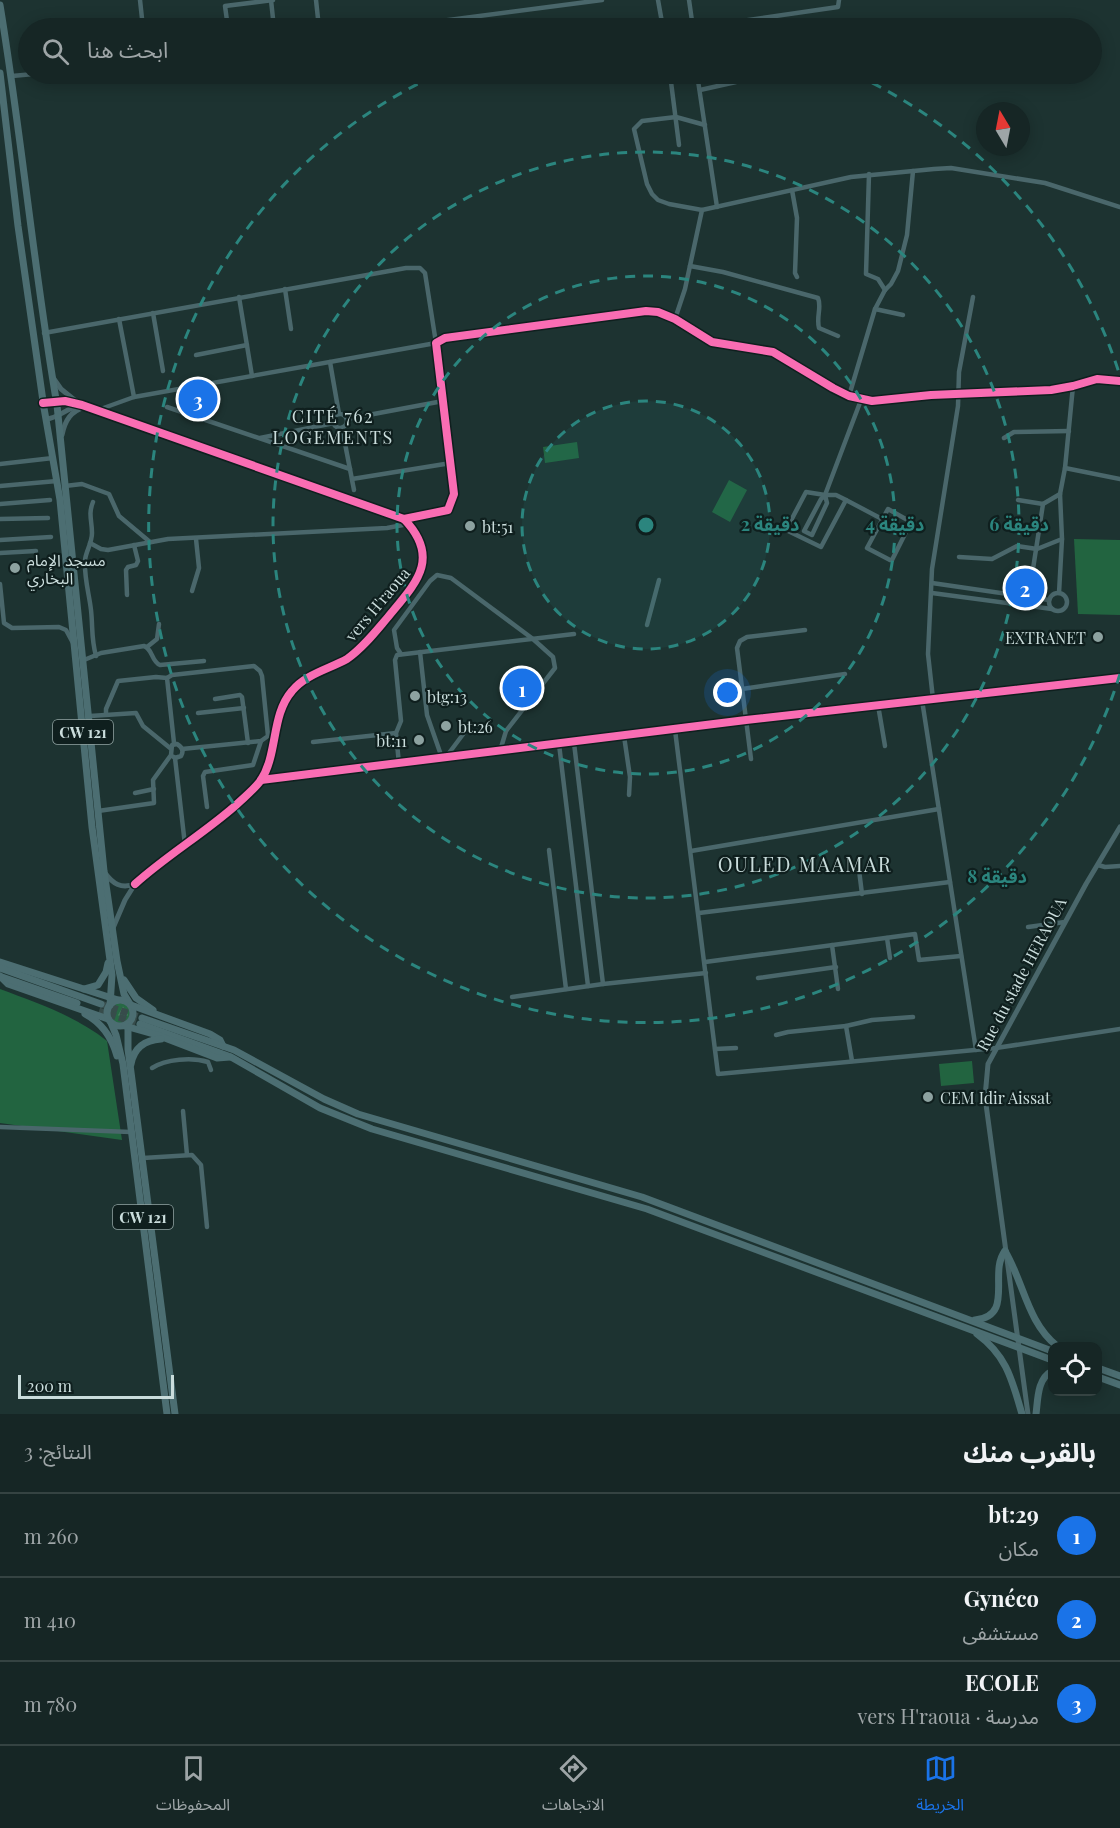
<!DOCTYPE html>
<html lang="ar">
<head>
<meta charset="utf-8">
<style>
	body { margin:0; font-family:"Playfair Display","Noto Sans Arabic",serif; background:#233232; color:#f1f3f6; direction:rtl }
	.controls { position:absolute; right:18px; bottom:18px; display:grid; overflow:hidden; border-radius:12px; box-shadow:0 3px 15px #0003 }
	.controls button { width:54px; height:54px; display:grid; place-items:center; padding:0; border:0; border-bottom:2px solid #354342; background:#162625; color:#f1f3f6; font:30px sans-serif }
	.compass { position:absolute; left:976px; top:102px; width:54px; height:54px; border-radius:50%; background:#162625; box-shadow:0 3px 15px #0003; rotate:350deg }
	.scale { position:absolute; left:18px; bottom:15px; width:156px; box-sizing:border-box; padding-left:6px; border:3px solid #cadddc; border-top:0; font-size:16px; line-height:21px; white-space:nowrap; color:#cadddc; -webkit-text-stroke:4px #0f1f1e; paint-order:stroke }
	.you { position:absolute; left:728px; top:693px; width:21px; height:21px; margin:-15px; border:4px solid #fff; border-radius:50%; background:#1a73e8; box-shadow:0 0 0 9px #1a73e833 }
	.badge { display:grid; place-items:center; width:39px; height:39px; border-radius:50%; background:#1a73e8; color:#fff; font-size:20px; font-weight:700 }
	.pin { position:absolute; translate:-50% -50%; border:3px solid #fff; box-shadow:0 2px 6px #0006 }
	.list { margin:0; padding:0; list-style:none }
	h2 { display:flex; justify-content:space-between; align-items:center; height:78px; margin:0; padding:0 24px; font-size:26px }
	h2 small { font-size:20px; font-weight:400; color:#9ea5a7 }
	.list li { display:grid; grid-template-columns:39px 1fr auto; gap:18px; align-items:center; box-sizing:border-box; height:84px; padding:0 24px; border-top:2px solid #354342 }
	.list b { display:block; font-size:22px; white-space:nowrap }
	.list p { margin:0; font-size:20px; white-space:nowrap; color:#9ea5a7 }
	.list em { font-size:20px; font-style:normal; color:#9ea5a7 }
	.icon { flex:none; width:33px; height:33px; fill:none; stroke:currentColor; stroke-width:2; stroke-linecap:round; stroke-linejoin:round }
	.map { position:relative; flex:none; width:1120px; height:1414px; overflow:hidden; direction:ltr }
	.search { position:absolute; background:#162625; box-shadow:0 3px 15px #0003; left:18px; right:18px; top:18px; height:66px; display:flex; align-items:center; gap:15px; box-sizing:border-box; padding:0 21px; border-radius:33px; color:#9ea5a7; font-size:22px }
	.sheet { height:330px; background:#162625 }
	nav { display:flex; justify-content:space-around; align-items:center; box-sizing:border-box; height:84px; border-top:2px solid #354342; background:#162625; font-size:16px; color:#9ea5a7 }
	nav a { display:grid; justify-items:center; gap:3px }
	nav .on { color:#1a73e8 }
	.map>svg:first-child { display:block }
	.grass { fill:#226440 }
	.forest { fill:url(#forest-firs) }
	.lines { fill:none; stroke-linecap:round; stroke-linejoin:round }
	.trunk-tunnel { stroke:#374c4b; stroke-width:7; stroke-dasharray:7 3.5; stroke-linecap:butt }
	.minor { stroke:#4a676b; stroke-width:4.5 }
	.tertiary { stroke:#4a676b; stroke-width:5 }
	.trunk { stroke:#4c6e72; stroke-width:7 }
	.cycleway-casing { stroke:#0f1f1e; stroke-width:11 }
	.cycleway { stroke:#f96db3; stroke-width:8 }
	.ring { fill:none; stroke:#2b857e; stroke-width:3; stroke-dasharray:10 8 }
	.poi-dot { fill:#8da2a0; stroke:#0f1f1e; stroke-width:2 }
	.labels { text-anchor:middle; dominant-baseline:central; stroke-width:4.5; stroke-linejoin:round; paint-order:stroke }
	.shield { fill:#0f1f1e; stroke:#92a4a3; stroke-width:1.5 }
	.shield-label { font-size:15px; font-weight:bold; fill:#cadddc }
	.poi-label { font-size:16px; fill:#cadddc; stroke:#0f1f1e; text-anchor:start }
	.street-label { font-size:16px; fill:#cadddc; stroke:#0f1f1e }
	.neighbourhood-label { font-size:18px; letter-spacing:1.5px; fill:#cadddc; stroke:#0f1f1e }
	.quarter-label { font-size:20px; letter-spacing:1.5px; fill:#cadddc; stroke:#0f1f1e }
	.centre { fill:#2b857e; stroke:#0f1f1e; stroke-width:3 }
	.ring-label { font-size:18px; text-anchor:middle; font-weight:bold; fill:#2b857e; stroke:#0f1f1e; stroke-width:4.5; stroke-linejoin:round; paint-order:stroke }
</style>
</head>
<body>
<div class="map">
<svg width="1120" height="1414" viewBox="0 0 1120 1414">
	<defs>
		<pattern id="forest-firs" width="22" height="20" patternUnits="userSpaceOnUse" patternTransform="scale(1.5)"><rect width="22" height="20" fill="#276944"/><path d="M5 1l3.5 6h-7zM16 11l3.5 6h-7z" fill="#457e5e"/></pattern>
	</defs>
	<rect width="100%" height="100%" fill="#1d3331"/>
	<g class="grass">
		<polygon points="577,442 579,458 545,463 543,447"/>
		<polygon points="729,480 747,490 730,522 712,512"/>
		<polygon points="1074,539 1120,540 1120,615 1078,614"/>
		<path d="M 0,989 C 37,1003 76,1016 107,1041 L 122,1140 L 0,1123 Z"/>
		<polygon points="972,1061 974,1083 941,1086 939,1064"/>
	</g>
	<circle class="forest" cx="120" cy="1013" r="10"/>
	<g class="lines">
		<g class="trunk-tunnel">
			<polyline points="101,1004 142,1018"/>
			<polyline points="99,1011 140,1024"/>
		</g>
		<g class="minor">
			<polyline points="140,0 143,28"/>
			<polyline points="271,0 274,28"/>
			<polyline points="316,0 319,28"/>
			<polyline points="658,0 663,28 693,28 838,7 839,0"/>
			<polyline points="689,0 693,28"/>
			<polyline points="228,28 225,6 273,0"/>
			<polyline points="387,28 602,0"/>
			<polyline points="670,74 679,145"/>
			<polyline points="697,74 717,207"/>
			<polyline points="12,76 34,74"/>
			<polyline points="700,90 736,82"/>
			<polyline points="705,125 676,117 642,121 634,129 647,184 652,194 658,200 669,204 702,210 851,177 934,169 951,168 1045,183 1120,207"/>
			<polyline points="869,174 866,274 878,279 885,290"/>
			<polyline points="792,190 797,218 795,273 797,277"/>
			<path d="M 690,266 L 723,272 L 818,298 C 822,307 816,317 819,328 L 838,336"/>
			<polyline points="285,289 291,329"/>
			<polyline points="239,297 252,376"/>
			<polyline points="875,309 903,315"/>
			<polyline points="153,313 163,371"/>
			<polyline points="119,319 134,397"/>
			<polyline points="675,319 685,289 702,210"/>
			<polyline points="44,333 406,268 420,268 425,273 436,343 134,397 98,410"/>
			<polyline points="196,355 247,345"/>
			<polyline points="330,362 339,414"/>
			<polyline points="849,396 875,309 885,290 891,284 898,271 907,235 913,171"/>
			<polyline points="861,400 825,495 806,492 786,530 821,547 846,500 882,519"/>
			<polyline points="167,407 350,469"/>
			<circle cx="340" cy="421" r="7"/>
			<polyline points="347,419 443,401"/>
			<polyline points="342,428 354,490"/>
			<polyline points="260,438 334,423"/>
			<polyline points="1004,438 1014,432 1069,431"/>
			<polyline points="0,464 53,458"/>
			<polyline points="1065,468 1120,479"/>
			<polyline points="352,479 451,463"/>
			<polyline points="0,486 57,481"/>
			<polyline points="65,486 82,484 109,494 119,516 150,542"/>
			<polyline points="825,495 827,503 812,535 804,531 821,499 825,495 836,495 846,500"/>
			<polyline points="1018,500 1043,504"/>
			<path d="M 93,502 C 88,514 92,521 92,533 C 92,543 86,551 85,560 C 84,578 89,593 91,610 C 93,628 91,638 96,656"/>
			<polyline points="0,504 50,500"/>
			<polygon points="888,509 911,522 892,560 890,560 867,548"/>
			<polyline points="0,519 48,518"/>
			<polyline points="0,540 51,537"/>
			<polyline points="90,543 101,549 108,550 168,539 387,528 408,524"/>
			<polyline points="0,553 36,551"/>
			<polyline points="959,557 992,559 1017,546 1037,549 1062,539 1060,494 1065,468 1073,386"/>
			<polyline points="1031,582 1043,504 1060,494"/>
			<polyline points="932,583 1049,600"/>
			<polyline points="0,584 4,623 12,628 59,627 66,630 73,643"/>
			<polyline points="192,591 199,568 196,539"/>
			<circle cx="1058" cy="602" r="9"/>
			<polyline points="932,593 1052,609"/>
			<polyline points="1059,593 1062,539"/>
			<polyline points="127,595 126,570 128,567 136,565 138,561 134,545"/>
			<polyline points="647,625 659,580"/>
			<polyline points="147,647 157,639 159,624"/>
			<polyline points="420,652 427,715 442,758"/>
			<polyline points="401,654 397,648 394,630 430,581 437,575 451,578 533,639 553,657 555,668 506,731 500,751"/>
			<path d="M 84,660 L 101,653 L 144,646 C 153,649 151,661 160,665 L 204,661"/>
			<polyline points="742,689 845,674"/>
			<polyline points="215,699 240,695 242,697 248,743"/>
			<polyline points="933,699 928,654 932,569 958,406 959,372 973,297"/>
			<polyline points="922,700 976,1050"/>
			<polyline points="878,705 885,746"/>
			<polyline points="106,713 106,709 118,681 156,677 167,678"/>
			<polyline points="198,713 244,708"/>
			<polyline points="90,716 136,713 143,726 170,748"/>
			<polyline points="675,730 718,1074 996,1048 1120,1029"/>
			<polyline points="624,736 630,777 629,795"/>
			<polyline points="313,742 396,733"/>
			<polyline points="174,743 167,678 172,675 254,666 260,671 262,676 268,736 261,741 182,749"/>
			<polyline points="574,743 603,984"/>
			<polyline points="559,744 588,986"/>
			<polyline points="446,757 470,725"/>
			<polyline points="175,758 185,845"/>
			<polyline points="751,759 737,648 740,641 747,637 805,630"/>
			<polyline points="399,764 396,733 401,721 395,660 397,655 574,634"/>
			<polyline points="261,780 746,720 1120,678"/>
			<polyline points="135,793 154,789"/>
			<polyline points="207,807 203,776 205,772 253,765 261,741"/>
			<path d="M 98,811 L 154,803 L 153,780 L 171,755 L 172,745 L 177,744 C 182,747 184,751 181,756 L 175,758 L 171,755"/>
			<polyline points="549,850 566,989"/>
			<polyline points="691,851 939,809"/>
			<polyline points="1098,865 1105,867 1120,866"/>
			<polyline points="859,870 862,894"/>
			<polyline points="699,913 950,882"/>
			<polyline points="1028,927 1065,922"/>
			<polyline points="887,938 890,958"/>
			<polyline points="832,945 838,989"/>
			<polyline points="705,962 915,934 919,960 961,956"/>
			<polyline points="758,978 836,967"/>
			<polyline points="512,997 603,984 706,973"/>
			<polyline points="846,1026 872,1020 913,1017"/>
			<polyline points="776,1035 788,1032 846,1026 852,1061"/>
			<polyline points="715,1049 736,1048"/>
			<path d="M 152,1068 C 166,1059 192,1057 208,1062 L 211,1070"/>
			<polyline points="183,1111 187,1155"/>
			<polyline points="0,1127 131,1132"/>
			<polyline points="143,1158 192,1155 201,1165 207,1227"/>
		</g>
		<g class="tertiary">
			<polyline points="54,379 61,389 77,402"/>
			<path d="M 43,403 L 65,401 L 82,405 L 404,519 C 442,559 415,584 388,617 C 376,631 363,648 347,659 C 329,669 306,674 292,691 C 271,715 278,754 261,780 C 254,790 243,798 235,806 C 203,834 166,856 135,884"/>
			<path d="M 46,419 C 60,418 66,407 82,406"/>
			<path d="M 62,435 C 65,420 71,411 85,407"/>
			<polyline points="404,519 448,510 454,494 436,343 445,338 646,311 658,312 675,319 712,342 773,352 833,388 849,396 872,401 931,395 1051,390 1073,386 1097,379 1120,381"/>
			<path d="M 105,873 C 113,884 121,889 135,884 L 125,900 L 113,928"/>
			<polyline points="1028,1414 985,1097 988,1064 1086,884 1120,827"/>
		</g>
		<g class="trunk">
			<path d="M 0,5 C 22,138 34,272 57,405 L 104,871 L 117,961 L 124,994 L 130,1004"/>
			<polyline points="0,73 18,226 44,408 60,500 92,827 112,975 110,1005"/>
			<polyline points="0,962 118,1000"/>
			<polyline points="0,968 101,1004"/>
			<polyline points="0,976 8,984 108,1019"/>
			<polyline points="2,977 77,1003"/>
			<polyline points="124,980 136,998 153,1010"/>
			<polyline points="84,989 98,985 106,972 108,963"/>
			<circle cx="120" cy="1013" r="13"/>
			<polyline points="131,1005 210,1034 220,1040 223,1046"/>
			<path d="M 85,1014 C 102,1023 112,1038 117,1056"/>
			<polyline points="142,1018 234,1050 324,1099 358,1114 642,1197 1052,1351"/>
			<polyline points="111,1023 116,1035 123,1064 167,1414"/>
			<polyline points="128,1024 128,1049 175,1414"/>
			<polyline points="140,1024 231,1057 320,1108 372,1129 647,1209 1052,1360"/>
			<polyline points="125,1026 157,1035 217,1058 230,1057"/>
			<path d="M 131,1064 C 134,1048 145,1040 161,1039"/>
			<path d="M 1005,1251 C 1024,1283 1027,1322 1057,1346"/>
			<path d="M 975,1320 C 1015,1316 988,1273 1005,1251"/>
			<path d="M 977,1334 C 1007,1356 1012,1380 1022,1414"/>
			<polyline points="1098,1368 1120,1376"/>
			<polyline points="1098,1377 1120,1385"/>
			<path d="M 1036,1414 C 1038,1399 1037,1379 1052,1371"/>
		</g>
		<defs>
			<g id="cycleway">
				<path d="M 43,403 L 65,401 L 82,405 L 404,519 C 442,559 415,584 388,617 C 376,631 363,648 347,659 C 329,669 306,674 292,691 C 271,715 278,754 261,780 C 254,790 243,798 235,806 C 203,834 166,856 135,884"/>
				<polyline points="404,519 448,510 454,494 436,343 445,338 646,311 658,312 675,319 712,342 773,352 833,388 849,396 872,401 931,395 1051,390 1073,386 1097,379 1120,381"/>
				<polyline points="261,780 746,720 1120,678"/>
			</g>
		</defs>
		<use href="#cycleway" class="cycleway-casing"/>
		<use href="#cycleway" class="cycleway"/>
	</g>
	<circle cx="646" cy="525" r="124" fill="#2b857e" fill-opacity=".12"/>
	<g class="ring">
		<circle cx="646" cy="525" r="124"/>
		<circle cx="646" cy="525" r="249"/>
		<circle cx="646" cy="525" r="373"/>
		<path d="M1120 674A497 497 0 1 1 436 75M624 28A497 497 0 0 1 668 28M856 75A497 497 0 0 1 1120 376"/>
	</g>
	<g class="poi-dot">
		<circle cx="470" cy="526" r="6"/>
		<circle cx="15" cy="568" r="6"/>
		<circle cx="1098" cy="637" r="6"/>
		<circle cx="415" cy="696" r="6"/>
		<circle cx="446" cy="726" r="6"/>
		<circle cx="419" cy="740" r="6"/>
		<circle cx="928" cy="1097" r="6"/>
	</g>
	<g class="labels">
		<g class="shield">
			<rect x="53" y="720" width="60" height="24" rx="4.5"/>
			<rect x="113" y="1205" width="60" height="24" rx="4.5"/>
		</g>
		<g class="shield-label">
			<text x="83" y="732">CW 121</text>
			<text x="143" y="1217">CW 121</text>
		</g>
		<g class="poi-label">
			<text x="482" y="526">bt:51</text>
			<text x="27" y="559">مسجد الإمام<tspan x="27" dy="18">البخاري</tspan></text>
			<text x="1086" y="637" text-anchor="end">EXTRANET</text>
			<text x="427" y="696">btg:13</text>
			<text x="458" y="726">bt:26</text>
			<text x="407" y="740" text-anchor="end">bt:11</text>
			<text x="940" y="1097">CEM Idir Aissat</text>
		</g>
		<g class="street-label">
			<text transform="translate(377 604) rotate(-50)">vers H'raoua</text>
			<text transform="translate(1021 974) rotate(-62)">Rue du stade HERAOUA</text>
		</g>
		<g class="neighbourhood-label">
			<text x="333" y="416">CITÉ 762<tspan x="333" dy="21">LOGEMENTS</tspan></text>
		</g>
		<g class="quarter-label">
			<text x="805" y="863">OULED MAAMAR</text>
		</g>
	</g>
	<circle cx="646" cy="525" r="9" class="centre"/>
	<g class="ring-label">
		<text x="770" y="531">2 دقيقة</text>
		<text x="895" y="531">4 دقيقة</text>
		<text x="1019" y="531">6 دقيقة</text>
		<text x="997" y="883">8 دقيقة</text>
	</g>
</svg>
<div class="controls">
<button><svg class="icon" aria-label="locate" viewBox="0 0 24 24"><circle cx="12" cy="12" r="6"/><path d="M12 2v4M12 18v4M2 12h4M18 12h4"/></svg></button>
</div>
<svg class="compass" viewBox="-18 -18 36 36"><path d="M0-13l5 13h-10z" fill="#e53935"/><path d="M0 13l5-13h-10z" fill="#9ea5a7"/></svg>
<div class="scale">200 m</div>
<div class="you"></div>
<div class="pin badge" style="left:522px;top:688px">1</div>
<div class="pin badge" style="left:1025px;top:588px">2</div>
<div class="pin badge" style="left:198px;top:399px">3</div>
<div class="search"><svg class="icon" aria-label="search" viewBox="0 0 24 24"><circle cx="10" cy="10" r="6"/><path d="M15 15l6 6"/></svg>ابحث هنا</div>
</div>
<section class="sheet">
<h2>بالقرب منك<small>النتائج: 3</small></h2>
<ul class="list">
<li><span class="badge">1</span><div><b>bt:29</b><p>مكان</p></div><em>260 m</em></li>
<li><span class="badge">2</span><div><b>Gynéco</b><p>مستشفى</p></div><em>410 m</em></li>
<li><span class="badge">3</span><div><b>ECOLE</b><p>مدرسة · vers H'raoua</p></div><em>780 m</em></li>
</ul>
</section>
<nav>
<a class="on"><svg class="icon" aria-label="map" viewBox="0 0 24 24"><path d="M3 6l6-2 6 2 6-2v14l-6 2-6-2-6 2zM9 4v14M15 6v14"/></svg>الخريطة</a>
<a><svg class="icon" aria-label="directions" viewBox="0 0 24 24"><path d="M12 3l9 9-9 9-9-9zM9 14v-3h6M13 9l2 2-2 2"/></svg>الاتجاهات</a>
<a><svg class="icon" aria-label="saved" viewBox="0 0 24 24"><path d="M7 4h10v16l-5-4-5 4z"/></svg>المحفوظات</a>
</nav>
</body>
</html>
